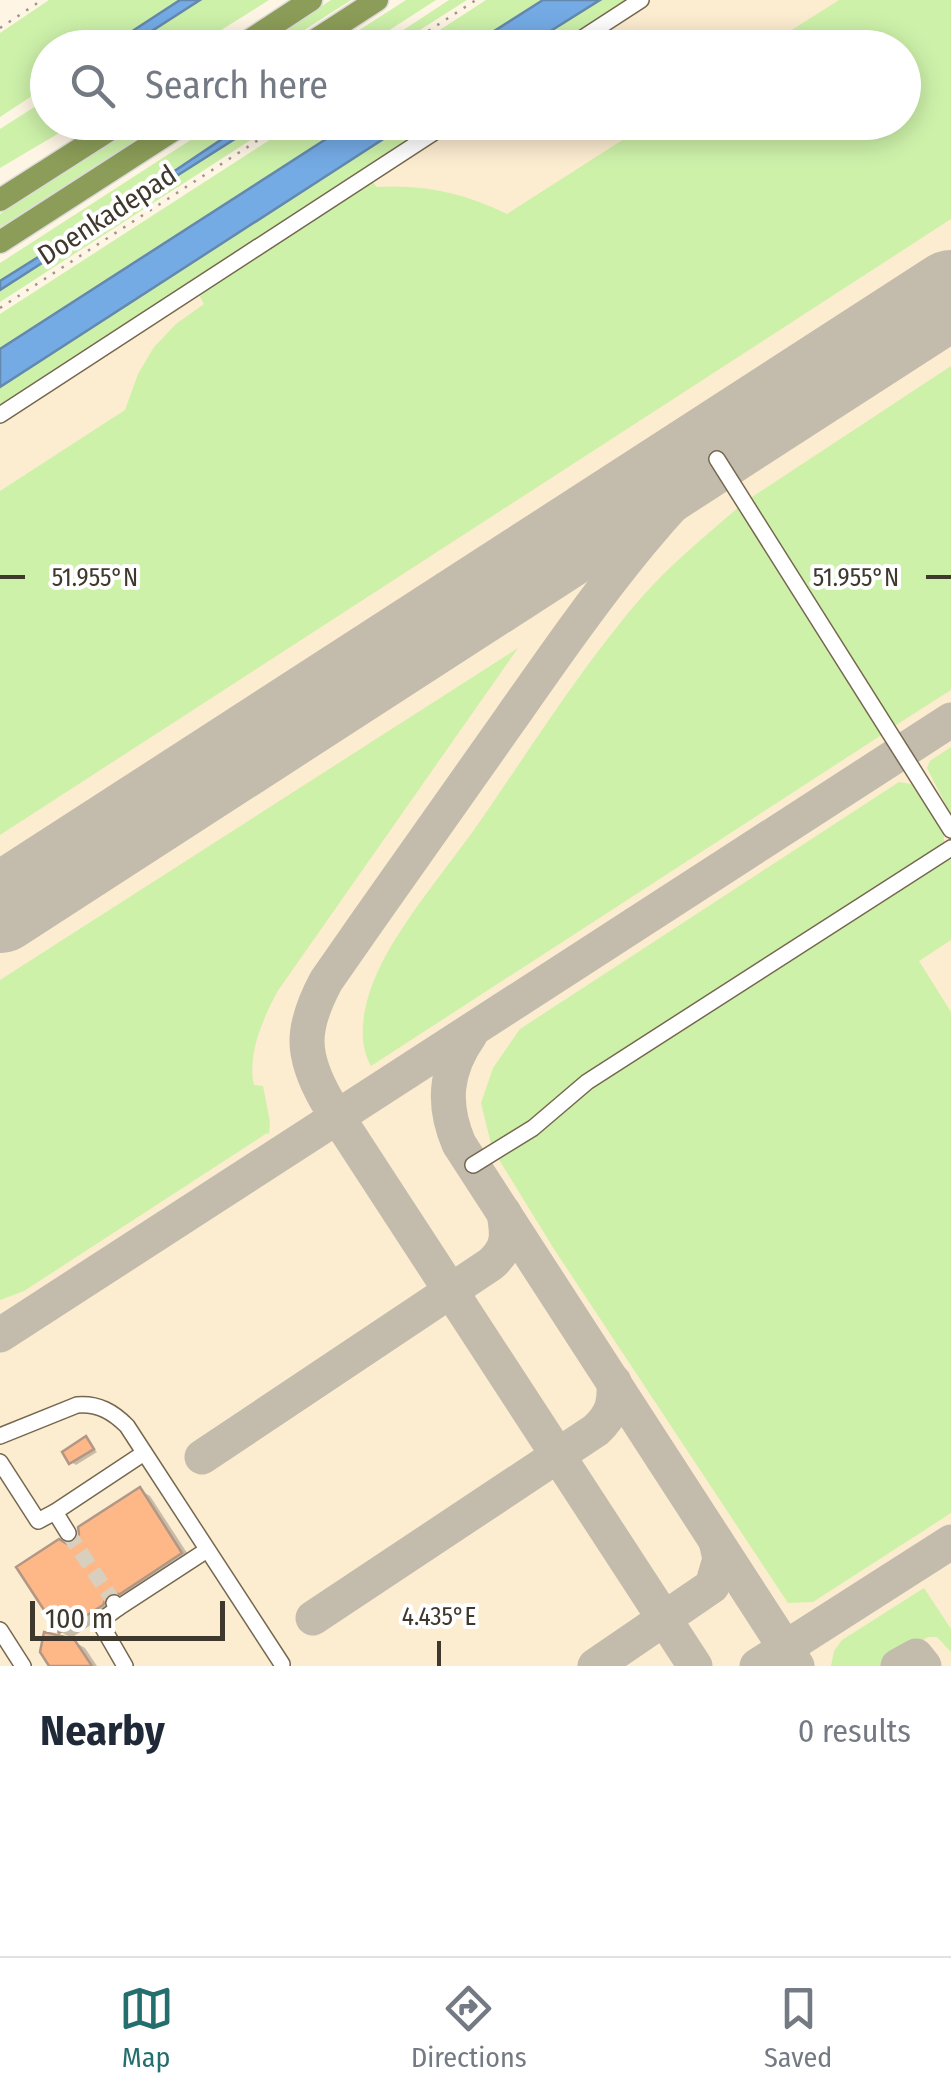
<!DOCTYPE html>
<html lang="en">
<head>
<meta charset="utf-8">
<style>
	body { margin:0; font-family:"Fira Sans Condensed",sans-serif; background:#f2f2f3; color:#1f2937 }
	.scale { position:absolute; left:30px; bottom:25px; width:195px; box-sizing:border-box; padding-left:10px; border:5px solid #3f382d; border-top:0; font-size:28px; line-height:35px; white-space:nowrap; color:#3f382d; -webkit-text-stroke:8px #fff; paint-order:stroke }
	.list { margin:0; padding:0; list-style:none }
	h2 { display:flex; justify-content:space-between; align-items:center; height:130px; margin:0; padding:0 40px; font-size:42px }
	h2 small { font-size:32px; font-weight:400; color:#747a83 }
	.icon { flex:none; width:55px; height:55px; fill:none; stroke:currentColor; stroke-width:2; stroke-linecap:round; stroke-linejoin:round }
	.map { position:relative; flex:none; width:951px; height:1666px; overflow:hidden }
	.search { position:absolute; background:#fff; box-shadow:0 5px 25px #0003; left:30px; right:30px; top:30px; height:110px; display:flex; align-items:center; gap:25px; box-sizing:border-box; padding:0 35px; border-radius:55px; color:#747a83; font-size:38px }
	.sheet { height:290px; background:#fff }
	nav { display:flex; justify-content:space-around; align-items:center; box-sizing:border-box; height:140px; border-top:2px solid #e0e1e3; background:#fff; font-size:28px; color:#747a83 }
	nav a { display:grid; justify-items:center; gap:5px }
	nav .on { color:#246f6e }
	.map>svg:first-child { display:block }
	.built { fill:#fcecd0 }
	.green { fill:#cdf1a9 }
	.water { fill:#74abe5; stroke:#6488ae; stroke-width:2.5 }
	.shadow { fill:#0003 }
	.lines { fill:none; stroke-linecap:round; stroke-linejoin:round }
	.taxiway { stroke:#c3bbac; stroke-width:35 }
	.runway { stroke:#c3bbac; stroke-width:88 }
	.building { fill:#feb888; stroke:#b29786; stroke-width:2.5 }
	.minor-tunnel { stroke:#d8cfbf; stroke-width:15; stroke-dasharray:15 8; stroke-linecap:butt }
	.minor-casing { stroke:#76684f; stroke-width:18 }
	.highway-casing { stroke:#dcdbd9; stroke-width:25 }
	.path { stroke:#9e9688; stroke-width:2.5; stroke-dasharray:2.5 8; stroke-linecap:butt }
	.minor { stroke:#fff; stroke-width:15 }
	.highway { stroke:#8b9d58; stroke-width:22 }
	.ticks { fill:none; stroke:#3f382d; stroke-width:4 }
	.labels { text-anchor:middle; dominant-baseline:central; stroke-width:8; stroke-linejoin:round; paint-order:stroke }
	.street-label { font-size:28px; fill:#3f382d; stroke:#fff }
	.ticks-label { font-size:25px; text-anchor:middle; fill:#3f382d; stroke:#fff; stroke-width:8; stroke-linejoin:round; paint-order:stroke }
</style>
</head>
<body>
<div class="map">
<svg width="951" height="1666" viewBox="0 0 951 1666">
	<rect width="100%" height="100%" fill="#fef5e4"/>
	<polygon class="built" points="609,0 951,0 951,1666 0,1666 0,395 420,123 904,122 904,48 535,47"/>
	<g class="green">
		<polygon points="49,0 180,0 180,1 108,47 48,48 47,86 0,117 0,33"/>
		<polygon points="200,0 269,0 194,47 127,47"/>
		<polygon points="331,0 351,0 278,47 257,48"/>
		<polygon points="406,0 436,0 363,47 333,47"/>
		<polygon points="449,0 467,0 393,47 376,48"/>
		<polygon points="486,0 543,0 469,47 412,48"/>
		<polygon points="600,0 629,0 555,47 525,48"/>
		<path d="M 839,0 L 951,0 L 951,219 L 0,835 L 0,491 L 125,410 L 138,374 L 154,347 L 176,324 L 204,304 L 196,289 L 369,178 L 377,187 C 425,184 464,193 507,214 L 649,123 L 904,122 L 904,48 L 765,47 Z"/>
		<polygon points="47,99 48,122 76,123 0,168 0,129"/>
		<polygon points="142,123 162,123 0,227 0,214"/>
		<polygon points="217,123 246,123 175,169 178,175 260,123 277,123 0,302 0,290 151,193 152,185 0,281 0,263"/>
		<polygon points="296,123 351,123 0,349 0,314"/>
		<polygon points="408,123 438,123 0,406 0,387"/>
		<polygon points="951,366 951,690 893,727 749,499"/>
		<path d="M 740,506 L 883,734 L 371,1066 C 355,1038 365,999 378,971 C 401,922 444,872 476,827 C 529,751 579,670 640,599 C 670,565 705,536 740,506 Z"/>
		<path d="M 518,648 L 277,992 C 263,1019 247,1054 254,1085 L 263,1086 L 270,1122 L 269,1134 L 267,1133 L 24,1291 L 0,1300 L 0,980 Z"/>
		<polygon points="951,747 951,815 927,768 930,761"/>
		<polygon points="899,782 911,784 944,832 944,846 573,1085 513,1134 491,1144 481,1103 493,1068 520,1029"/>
		<polygon points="951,860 951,940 919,961 951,1012 951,1513 813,1602 788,1603 554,1249 498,1158 535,1134 570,1100 942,861"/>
		<polygon points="924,1588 951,1629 951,1652 937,1637 928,1637 883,1666 831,1666 834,1651 842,1640"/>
	</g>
	<g class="water">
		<polygon points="180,0 200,0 127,47 108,47"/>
		<polygon points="543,0 600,0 525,47 469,47"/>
		<polygon points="246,123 260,123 178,175 173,172"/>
		<polygon points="351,123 408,123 0,387 0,349"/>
		<polygon points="153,185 154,191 0,290 0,281"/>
	</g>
	<g class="shadow">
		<polygon points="86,1439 97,1452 76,1465 71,1462"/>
		<polygon points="140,1490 150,1496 191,1559 71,1638 61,1632 67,1547 76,1544"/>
		<polygon points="73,1641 85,1648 97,1666 52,1666"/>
	</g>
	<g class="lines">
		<g class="taxiway">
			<polyline points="0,910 4,907"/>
			<path d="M 470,1035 C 445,1070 442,1104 459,1144 L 797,1666"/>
			<polyline points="0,1335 951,720"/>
			<path d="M 202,1457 L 491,1264 C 509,1248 508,1235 504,1213"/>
			<path d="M 313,1618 L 596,1430 C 612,1415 615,1404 614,1382"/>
			<polyline points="595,1666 712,1586 720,1559 716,1541"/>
			<path d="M 695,1666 L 327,1101 C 300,1054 301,1028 326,981 C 387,893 449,806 511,718 C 591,604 672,486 785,401"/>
			<polyline points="757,1666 951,1542"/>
			<polyline points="898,1666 916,1656 924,1666"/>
		</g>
		<polyline class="runway" points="0,909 951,294"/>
	</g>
	<g class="building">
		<polygon points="86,1436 94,1449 69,1464 62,1452"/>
		<polygon points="140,1487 182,1553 120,1594 108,1594 103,1605 59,1633 16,1567 59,1539 67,1544 75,1542 79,1534 78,1527"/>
		<polygon points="44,1632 74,1639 92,1666 49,1666 40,1652"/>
	</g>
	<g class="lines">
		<polyline class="minor-tunnel" points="68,1533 112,1599"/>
		<defs>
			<g id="minor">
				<polyline points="567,48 641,0"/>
				<polyline points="0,415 450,122"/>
				<polyline points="717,459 951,830"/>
				<polyline points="473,1165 533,1128 587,1082 951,848"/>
				<path d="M 0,1436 L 77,1405 C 98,1403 113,1412 127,1426 L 282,1664"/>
				<polyline points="0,1462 38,1521 55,1512 68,1533"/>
				<polyline points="55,1512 144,1453"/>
				<polyline points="114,1603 118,1608 103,1619 102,1626 125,1666"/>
				<polyline points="118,1608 207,1550"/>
				<polyline points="0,1630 23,1666"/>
			</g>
			<g id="highway">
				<polyline points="238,48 311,0"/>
				<polyline points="303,48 377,0"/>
				<polyline points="0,200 122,122"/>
				<polyline points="0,242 186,122"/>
			</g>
		</defs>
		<use href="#minor" class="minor-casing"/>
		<use href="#highway" class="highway-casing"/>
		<g class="path">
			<polyline points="0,28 42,0"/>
			<polyline points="402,48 476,0"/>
			<polyline points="0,308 286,122"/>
		</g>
		<use href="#minor" class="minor"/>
		<use href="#highway" class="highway"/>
	</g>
	<path class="ticks" d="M 0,577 L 25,577M 926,577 L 951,577M 439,1641 L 439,1666"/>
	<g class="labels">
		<g class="street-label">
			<text transform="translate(107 215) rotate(-33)">Doenkadepad</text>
		</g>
	</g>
	<g class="ticks-label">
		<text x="95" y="586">51.955°N</text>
		<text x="856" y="586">51.955°N</text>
		<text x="439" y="1625">4.435°E</text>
	</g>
</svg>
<div class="scale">100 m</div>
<div class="search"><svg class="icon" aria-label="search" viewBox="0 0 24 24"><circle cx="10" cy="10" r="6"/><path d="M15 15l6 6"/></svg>Search here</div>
</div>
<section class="sheet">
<h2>Nearby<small>0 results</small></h2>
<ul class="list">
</ul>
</section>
<nav>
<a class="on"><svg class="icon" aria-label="map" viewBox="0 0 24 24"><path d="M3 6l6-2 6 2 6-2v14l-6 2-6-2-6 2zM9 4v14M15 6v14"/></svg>Map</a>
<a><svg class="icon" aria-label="directions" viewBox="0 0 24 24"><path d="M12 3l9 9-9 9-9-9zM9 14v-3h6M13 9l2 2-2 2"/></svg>Directions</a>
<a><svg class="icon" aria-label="saved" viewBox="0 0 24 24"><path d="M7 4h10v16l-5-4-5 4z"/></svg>Saved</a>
</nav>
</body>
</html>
